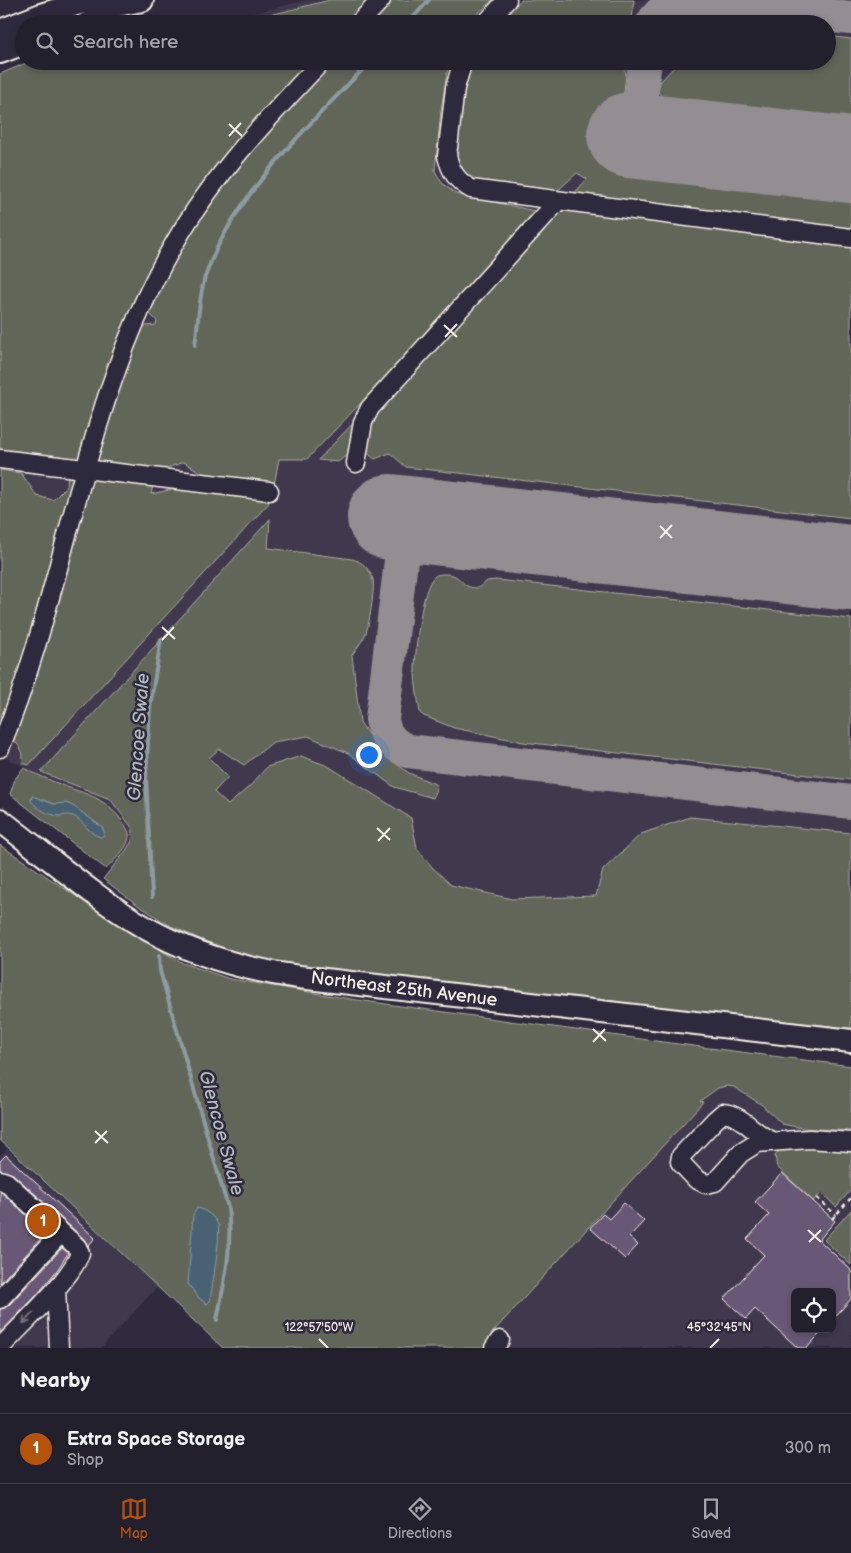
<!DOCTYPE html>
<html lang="en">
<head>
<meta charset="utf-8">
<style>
	body { margin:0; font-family:"Balsamiq Sans",sans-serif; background:#2f2d3a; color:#f1f3f6 }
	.controls { position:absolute; right:15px; bottom:15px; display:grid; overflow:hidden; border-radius:8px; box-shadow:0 2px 8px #0003 }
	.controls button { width:45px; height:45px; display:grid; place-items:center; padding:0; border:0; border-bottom:1px solid #403e4a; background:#23202e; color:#f1f3f6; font:25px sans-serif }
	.you { position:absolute; left:368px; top:754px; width:18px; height:18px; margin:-12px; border:4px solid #fff; border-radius:50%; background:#1a73e8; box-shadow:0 0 0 8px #1a73e833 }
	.badge { display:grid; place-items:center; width:32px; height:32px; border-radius:50%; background:#b45309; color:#fff; font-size:16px; font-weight:700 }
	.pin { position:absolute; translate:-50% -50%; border:2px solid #fff; box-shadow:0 1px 5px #0006 }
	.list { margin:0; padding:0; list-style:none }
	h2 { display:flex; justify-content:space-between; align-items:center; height:65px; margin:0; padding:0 20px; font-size:21px }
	h2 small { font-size:16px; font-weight:400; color:#a3a3aa }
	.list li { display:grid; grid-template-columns:32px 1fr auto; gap:15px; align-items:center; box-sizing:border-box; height:70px; padding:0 20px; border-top:1px solid #403e4a }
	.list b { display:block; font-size:19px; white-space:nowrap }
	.list p { margin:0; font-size:16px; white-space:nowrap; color:#a3a3aa }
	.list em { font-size:16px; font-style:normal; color:#a3a3aa }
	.icon { flex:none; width:28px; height:28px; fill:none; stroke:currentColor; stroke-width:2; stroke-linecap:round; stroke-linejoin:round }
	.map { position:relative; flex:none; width:851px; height:1348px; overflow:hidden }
	.search { position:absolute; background:#23202e; box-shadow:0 2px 8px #0003; left:15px; right:15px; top:15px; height:55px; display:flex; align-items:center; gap:12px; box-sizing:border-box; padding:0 18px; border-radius:28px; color:#a3a3aa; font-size:19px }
	.sheet { height:135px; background:#23202e }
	nav { display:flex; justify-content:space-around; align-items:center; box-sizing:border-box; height:70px; border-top:1px solid #403e4a; background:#23202e; font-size:14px; color:#a3a3aa }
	nav a { display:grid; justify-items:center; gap:2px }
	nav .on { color:#b45309 }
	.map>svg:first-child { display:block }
	.built { fill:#40384e; fill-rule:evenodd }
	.green { fill:#626658; stroke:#abaca0 }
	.water { fill:#496273; stroke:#8d9ba2 }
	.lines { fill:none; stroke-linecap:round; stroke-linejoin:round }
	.stream { stroke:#8d9ba2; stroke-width:4 }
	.taxiway { stroke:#928e92; stroke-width:34 }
	.runway { stroke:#928e92; stroke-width:86 }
	.building { fill:#675975; stroke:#f4f1e8 }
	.minor-casing { stroke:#f4f1e8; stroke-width:21 }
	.major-casing { stroke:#f4f1e8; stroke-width:26 }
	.path { stroke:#f4f1e8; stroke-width:2.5; stroke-dasharray:4 4; stroke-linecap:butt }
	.minor { stroke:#2f2a3d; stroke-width:18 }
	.major { stroke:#2f2a3d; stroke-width:22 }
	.oneway { stroke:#747079 }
	.ticks { fill:none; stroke:#f4f1e8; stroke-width:2 }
	.labels { text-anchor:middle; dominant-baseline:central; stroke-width:5; stroke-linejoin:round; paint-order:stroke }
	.street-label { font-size:18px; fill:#f4f1e8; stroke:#2f2a3d }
	.water-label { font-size:19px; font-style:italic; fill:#b0b8b9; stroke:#2f2a3d }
	.ticks-label { font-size:12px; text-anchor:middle; fill:#f4f1e8; stroke:#2f2a3d; stroke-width:5; stroke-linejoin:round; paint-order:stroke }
</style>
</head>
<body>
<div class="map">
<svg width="851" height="1348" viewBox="0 0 851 1348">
	<rect width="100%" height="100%" fill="#2f2a3d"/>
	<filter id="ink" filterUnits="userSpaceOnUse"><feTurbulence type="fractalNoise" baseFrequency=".02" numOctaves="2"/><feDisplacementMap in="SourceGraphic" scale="10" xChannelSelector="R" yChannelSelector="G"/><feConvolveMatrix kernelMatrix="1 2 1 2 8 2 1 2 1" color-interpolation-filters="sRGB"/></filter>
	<g filter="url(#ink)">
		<g class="built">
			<polygon points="308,0 851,0 851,1010 111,870 13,794 17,780 26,768 0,755 0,82 48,61 827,61 827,24 193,24 236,17"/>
			<path d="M 712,1049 L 851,1065 L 851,1348 L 432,1348 ZM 795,1292 L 832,1292 L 832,1329 L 795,1329 Z"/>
			<polygon points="7,1149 157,1287 101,1348 0,1348 0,1156"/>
		</g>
		<g class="green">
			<polygon points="330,0 367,0 345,24 222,24 278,13"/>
			<polygon points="387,0 493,0 478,13 471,24 364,24"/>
			<polygon points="521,0 634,0 632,20 627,24 497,24"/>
			<polygon points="827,36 851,39 851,133 700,116 683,100 674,102 666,101 658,92 660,82 674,67 672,61 827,61"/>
			<polygon points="31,61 310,61 141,293 27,650 0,721 0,470 21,473 37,496 53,500 67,486 68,471 0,453 0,74"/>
			<path d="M 328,61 L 451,61 L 447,73 L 441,110 L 435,171 L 442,183 L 456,194 L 535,211 L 381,382 L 307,459 L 279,459 L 274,485 L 208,477 L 184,462 L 156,472 L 151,494 L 184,487 L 268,499 L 269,503 L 29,765 L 22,763 C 26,749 17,746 11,736 L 92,465 L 135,336 L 145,326 L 156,325 L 157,321 L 148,312 L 182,241 L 227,177 Z"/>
			<path d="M 471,61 L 623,61 L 626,76 L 615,159 L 635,164 L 851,189 L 851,233 L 571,197 L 587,179 L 577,173 L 555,193 C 534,190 484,190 468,179 C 465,176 459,170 458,167 C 451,151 465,80 471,61 Z"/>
			<polygon points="561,209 851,246 851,518 406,467 390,453 375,459 363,450 366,423 379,402 542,234"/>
			<polygon points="358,418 353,430 348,454 338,462 318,460"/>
			<path d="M 270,519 L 268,548 L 352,559 C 362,561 371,570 373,580 C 375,588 369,628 365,635 C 362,642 356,649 352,655 L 360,722 L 381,753 L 409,773 L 437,785 L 433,798 L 394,787 L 348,753 L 308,736 L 273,742 L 244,765 L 219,749 L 209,758 L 228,777 L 214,792 L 228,805 L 250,786 L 267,767 L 301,756 L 328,766 L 411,818 L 417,848 L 432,867 L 451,885 L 512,899 L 596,896 L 603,870 L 641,834 L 690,817 L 851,833 L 851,1028 L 648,1008 L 305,969 L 233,954 L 169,925 L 139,906 L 103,879 L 125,852 L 132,841 L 133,829 L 110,799 L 41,772 Z"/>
			<path d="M 442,574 C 446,574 452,574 455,576 C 465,582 463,588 478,588 L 487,581 L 496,580 L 851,619 L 851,780 L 523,742 L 454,728 L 424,716 L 420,713 C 418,699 415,685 415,671 C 415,653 421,586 435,576 C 436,575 441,574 442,574 Z"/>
			<path d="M 23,768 C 36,774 49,780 62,785 C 87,795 100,795 119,817 C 122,821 128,828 129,834 C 130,847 114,860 106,869 L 10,794 L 15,779 Z"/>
			<polygon points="0,845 132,934 183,963 230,979 357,1000 670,1043 851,1066 851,1131 802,1128 782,1124 762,1105 734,1087 727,1086 718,1088 700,1101 703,1102 492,1333 484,1348 223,1348 0,1140"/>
			<polygon points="815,1147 851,1151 851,1190 836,1207 822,1193 813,1201 777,1167 775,1156 779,1150"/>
			<polygon points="851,1210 851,1265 824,1240"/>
		</g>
		<g class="water">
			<path d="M 32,796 L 54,804 L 66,803 L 73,806 L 102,827 L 105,834 L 101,837 C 89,835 84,821 73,816 C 68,814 63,816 58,816 C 47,814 38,809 31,801 Z"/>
			<path d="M 197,1208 C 205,1209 216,1218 218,1225 C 221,1237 212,1286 210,1301 L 207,1304 L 200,1299 L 188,1284 L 193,1215 Z"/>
		</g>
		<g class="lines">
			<g class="stream">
				<polyline points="407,24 429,0"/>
				<path d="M 195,345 C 198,325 199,296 205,277 C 232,196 312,122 371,61"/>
				<polyline points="152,897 146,778 150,707 161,639"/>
				<path d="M 159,956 L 160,971 L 228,1208 C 233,1247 224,1283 217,1320"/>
			</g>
			<g class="taxiway">
				<path d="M 652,24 C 661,9 673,3 690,0 L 851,18"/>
				<polyline points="636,135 645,61"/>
				<path d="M 406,519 L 382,719 C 384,736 393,745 408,751 L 851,802"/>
			</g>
			<g class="runway">
				<polyline points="630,135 851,160"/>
				<polyline points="390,517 851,568"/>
			</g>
		</g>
		<g class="building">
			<polygon points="6,1155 95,1238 88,1246 84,1239 13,1174 0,1170 0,1161"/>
			<polygon points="782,1173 835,1221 819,1240 851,1270 851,1299 832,1320 832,1292 795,1292 795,1329 824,1329 807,1348 798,1348 755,1309 746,1319 724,1299 764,1255 747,1239 769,1215 755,1202"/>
			<polygon points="0,1191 46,1233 0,1283"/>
			<polygon points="624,1203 644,1221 629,1237 638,1245 625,1259 590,1228 603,1214 609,1219"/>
			<polygon points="62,1248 68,1253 58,1269 37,1295 0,1333 0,1309 8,1306"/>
		</g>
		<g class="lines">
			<defs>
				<g id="minor">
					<polyline points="358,24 381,0"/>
					<polyline points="485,24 507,0"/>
					<path d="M 463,61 L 455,88 L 447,156 C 451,172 457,181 471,189 L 851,238"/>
					<polyline points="0,459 269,491"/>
					<polyline points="356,463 363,422 370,408 558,201"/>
					<path d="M 0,748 C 68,584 83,400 174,244 C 213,176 268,118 322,61"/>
					<path d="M 772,1141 C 754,1134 743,1115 723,1113 L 715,1120 L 681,1156 L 680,1162 L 696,1179 L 706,1184 L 715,1182 L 741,1153 L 757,1143 L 809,1139 L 851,1142"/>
					<path d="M 0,1180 L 6,1182 L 77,1247 L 80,1253 C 72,1279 20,1326 0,1348"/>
					<polyline points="56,1289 59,1348"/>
					<polyline points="0,1299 61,1233"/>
					<polyline points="494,1348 500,1340"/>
				</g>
				<g id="major">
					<polyline points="87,24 93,22 108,7"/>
					<polyline points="0,31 41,15 83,2 108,7 142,0"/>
					<polyline points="0,52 24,43"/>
					<path d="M 0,820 C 46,855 95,898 144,927 C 192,954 245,970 299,977 L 851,1041"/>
				</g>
			</defs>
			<use href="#minor" class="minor-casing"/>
			<use href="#major" class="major-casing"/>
			<g class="path">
				<polyline points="817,1198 836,1215"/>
				<polyline points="832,1219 851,1198"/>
			</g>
			<use href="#minor" class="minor"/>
			<use href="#major" class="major"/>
		</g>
		<defs><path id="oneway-shaft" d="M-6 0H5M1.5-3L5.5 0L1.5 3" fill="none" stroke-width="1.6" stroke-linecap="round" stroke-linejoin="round" transform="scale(1.25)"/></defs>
		<use class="oneway" href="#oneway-shaft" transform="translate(28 1318) rotate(133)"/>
	</g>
	<path class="ticks" d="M 229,124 L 242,136M 229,136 L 241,123M 444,325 L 457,337M 445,337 L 457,324M 660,526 L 672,538M 660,538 L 672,525M 162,627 L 175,639M 162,640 L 174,627M 377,828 L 390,840M 378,841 L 390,828M 593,1029 L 606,1041M 593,1042 L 605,1029M 95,1131 L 108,1143M 95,1143 L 107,1131M 808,1230 L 821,1242M 809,1242 L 821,1230M 319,1339 L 328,1348M 710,1348 L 719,1339"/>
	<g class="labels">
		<g class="street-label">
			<text transform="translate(404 989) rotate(7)">Northeast 25th Avenue</text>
		</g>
		<g class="water-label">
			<text transform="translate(139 737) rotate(-86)">Glencoe Swale</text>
			<text transform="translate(221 1133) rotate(75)">Glencoe Swale</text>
		</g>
	</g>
	<g class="ticks-label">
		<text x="719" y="1331">45°32'45"N</text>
		<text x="319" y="1331">122°57'50"W</text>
	</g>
</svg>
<div class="controls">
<button><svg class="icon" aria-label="locate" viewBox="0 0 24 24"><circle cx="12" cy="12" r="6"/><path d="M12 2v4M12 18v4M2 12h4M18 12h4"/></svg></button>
</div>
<div class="you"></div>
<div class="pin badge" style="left:43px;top:1221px">1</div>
<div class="search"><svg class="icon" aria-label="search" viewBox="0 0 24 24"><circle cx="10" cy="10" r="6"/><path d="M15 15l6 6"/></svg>Search here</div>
</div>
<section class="sheet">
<h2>Nearby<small></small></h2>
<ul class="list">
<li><span class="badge">1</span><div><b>Extra Space Storage</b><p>Shop</p></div><em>300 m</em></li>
</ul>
</section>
<nav>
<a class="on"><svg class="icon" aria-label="map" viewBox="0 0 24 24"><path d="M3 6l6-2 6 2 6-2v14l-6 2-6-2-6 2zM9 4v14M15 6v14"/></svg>Map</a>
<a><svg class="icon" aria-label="directions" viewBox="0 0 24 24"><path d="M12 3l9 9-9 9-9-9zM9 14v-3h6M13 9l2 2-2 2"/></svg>Directions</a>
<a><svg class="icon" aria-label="saved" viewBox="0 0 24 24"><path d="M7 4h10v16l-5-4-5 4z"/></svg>Saved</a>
</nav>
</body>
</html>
